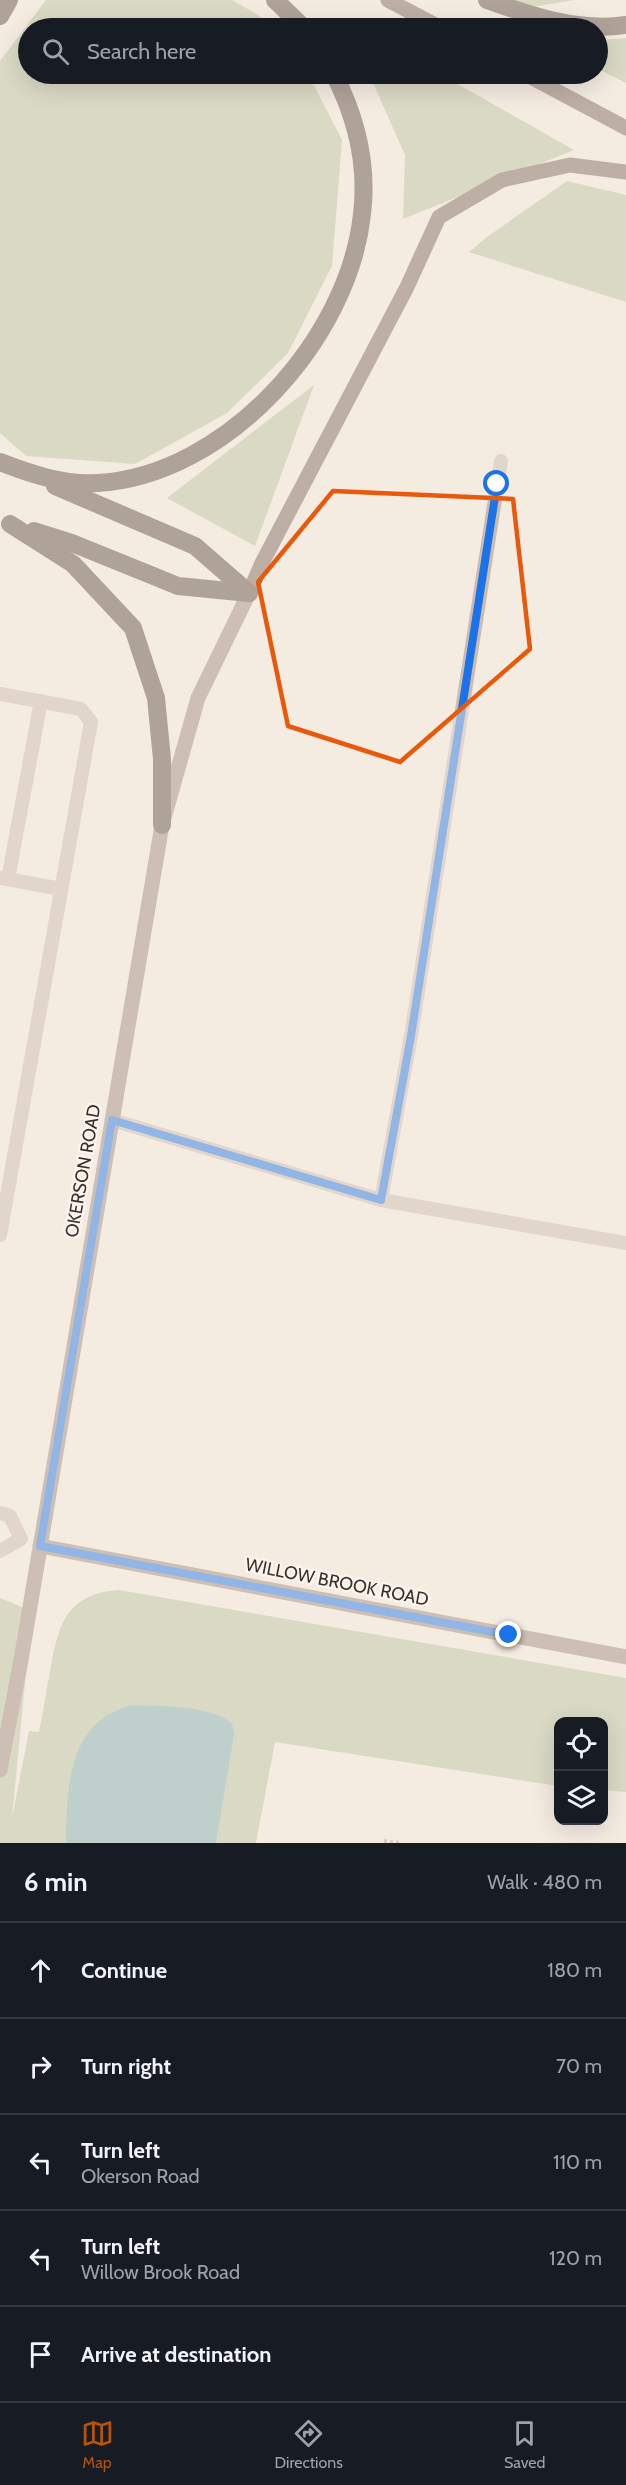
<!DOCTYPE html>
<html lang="en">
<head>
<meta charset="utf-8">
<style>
	body { margin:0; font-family:Cabin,sans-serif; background:#20242c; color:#f1f3f6 }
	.controls { position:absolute; right:18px; bottom:18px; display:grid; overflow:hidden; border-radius:12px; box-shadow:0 6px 24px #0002 }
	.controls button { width:54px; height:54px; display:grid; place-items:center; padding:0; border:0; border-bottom:2px solid #363941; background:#171b24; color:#f1f3f6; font:30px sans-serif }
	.stop { position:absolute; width:18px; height:18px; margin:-14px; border:4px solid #1a73e8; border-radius:50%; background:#fff }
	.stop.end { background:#1a73e8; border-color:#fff; box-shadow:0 2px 6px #0008 }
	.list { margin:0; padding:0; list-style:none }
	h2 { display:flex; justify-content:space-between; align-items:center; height:78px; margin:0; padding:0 24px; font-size:26px }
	h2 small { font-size:20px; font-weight:400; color:#9ea1a6 }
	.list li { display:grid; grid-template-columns:39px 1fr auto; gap:18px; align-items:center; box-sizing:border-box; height:96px; padding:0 24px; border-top:2px solid #363941 }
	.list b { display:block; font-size:22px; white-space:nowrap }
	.list p { margin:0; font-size:20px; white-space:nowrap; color:#9ea1a6 }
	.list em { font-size:20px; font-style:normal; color:#9ea1a6 }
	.icon { flex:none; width:33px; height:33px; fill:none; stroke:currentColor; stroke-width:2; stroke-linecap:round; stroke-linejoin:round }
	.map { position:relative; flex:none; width:626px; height:1843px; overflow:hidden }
	.search { position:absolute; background:#171b24; box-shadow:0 6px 24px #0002; left:18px; right:18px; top:18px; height:66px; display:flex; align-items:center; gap:15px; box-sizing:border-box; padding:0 21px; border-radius:33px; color:#9ea1a6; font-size:22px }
	.sheet { height:558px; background:#171b24 }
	nav { display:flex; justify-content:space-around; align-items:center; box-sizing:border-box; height:84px; border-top:2px solid #363941; background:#171b24; font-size:16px; color:#9ea1a6 }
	nav a { display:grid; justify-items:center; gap:3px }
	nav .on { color:#b45309 }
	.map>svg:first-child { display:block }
	.green { fill:#b8c4a0 }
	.water { fill:#7fb0b2 }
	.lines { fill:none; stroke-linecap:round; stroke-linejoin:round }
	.path { stroke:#b9a596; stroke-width:4; stroke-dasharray:3 3; stroke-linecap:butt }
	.lane { stroke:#cdbbac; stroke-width:14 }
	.secondary { stroke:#a18a7d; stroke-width:15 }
	.primary { stroke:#7d675c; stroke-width:15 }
	.highway { stroke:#5c4a42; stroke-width:18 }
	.route { stroke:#1a73e8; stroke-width:8 }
	.marked { fill:none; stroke:#e8590c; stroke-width:4.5; stroke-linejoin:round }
	.labels { text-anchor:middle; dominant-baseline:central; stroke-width:5; stroke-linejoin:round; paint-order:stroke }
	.street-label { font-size:18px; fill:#3b302b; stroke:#fbf5ee }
</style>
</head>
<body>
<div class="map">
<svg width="626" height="1843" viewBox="0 0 626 1843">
	<rect width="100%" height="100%" fill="#f4ebe1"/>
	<g class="green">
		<polygon points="46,0 232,0 258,15 271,28 28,28 28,74 308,74 342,140 332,266 288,353 227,413 135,464 26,456 0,433 0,61"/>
		<polygon points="508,0 575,0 526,8"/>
		<polygon points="626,38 626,83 598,69 598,40"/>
		<polygon points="369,74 440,74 574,150 403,219 405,155"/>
		<polygon points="567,181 626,195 626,302 469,252 487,237"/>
		<polygon points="314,385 255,546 167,498"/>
		<path d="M 119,1590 L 626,1678 L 626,1792 L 604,1790 L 604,1722 L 558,1722 L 558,1786 L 275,1742 L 256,1843 L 0,1843 L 0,1598 L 32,1611 L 12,1818 L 29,1731 L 39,1732 C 43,1712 46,1692 50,1672 C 58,1626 65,1594 119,1590 Z"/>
	</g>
	<path class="water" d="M 132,1705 C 164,1707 205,1704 232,1723 L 234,1735 L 216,1843 L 66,1843 C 67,1788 67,1721 132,1705 Z"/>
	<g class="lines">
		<polyline class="path" points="384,1841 399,1843"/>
		<g class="lane">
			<polyline points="0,694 81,709 91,722 0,1235"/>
			<polyline points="2,878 61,889"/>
			<polyline points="8,879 41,701"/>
			<polyline points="112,1120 381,1200 411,1036 501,461"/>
			<polyline points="381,1200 626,1243"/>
			<polyline points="0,1513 10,1516 21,1539 0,1551"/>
		</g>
		<g class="secondary">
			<polyline points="40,1546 626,1657"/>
			<polyline points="0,1770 21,1660 162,825 198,698 249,593"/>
		</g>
		<g class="primary">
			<polyline points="388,0 441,28"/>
			<polyline points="525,74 626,128"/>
			<polyline points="249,593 262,563 407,287 439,217 502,180 570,165 626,172"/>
		</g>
		<g class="highway">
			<polyline points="275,0 304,28"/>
			<path d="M 487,0 C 532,16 577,32 626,25"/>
			<polyline points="0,16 9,0"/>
			<path d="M 0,462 C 31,474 63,485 97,483 C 226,476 349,339 362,214 C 368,165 356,117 334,74"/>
			<polyline points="55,486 195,546 249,593"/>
			<polyline points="10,524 73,564 133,628 156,698 162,759 162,825"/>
			<polyline points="34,531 72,543 178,586 249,593"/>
		</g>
	</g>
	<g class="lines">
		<polyline class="route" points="497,484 411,1036 381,1200 112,1120 40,1546 509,1635"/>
	</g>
	<path d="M0 0H626V1843H0ZM 333,491 L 513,499 L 530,649 L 400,762 L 288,726 L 258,582 Z" fill="#f4ebe1" fill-opacity=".55" fill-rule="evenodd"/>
	<path class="marked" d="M 333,491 L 513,499 L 530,649 L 400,762 L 288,726 L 258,582 Z"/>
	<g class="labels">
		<g class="street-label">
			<text transform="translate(83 1171) rotate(-80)">OKERSON ROAD</text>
			<text transform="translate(337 1582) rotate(11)">WILLOW BROOK ROAD</text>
		</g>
	</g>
</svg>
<div class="controls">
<button><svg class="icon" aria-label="locate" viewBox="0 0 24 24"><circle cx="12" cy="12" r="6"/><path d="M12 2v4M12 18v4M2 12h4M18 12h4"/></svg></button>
<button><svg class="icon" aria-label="layers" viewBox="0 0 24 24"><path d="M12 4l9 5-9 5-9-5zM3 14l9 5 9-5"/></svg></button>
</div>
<div class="stop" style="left:497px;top:484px"></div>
<div class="stop end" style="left:509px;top:1635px"></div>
<div class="search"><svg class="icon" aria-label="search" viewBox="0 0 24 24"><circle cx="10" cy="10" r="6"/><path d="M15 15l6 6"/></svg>Search here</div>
</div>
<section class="sheet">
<h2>6 min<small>Walk · 480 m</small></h2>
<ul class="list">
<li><svg class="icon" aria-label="ahead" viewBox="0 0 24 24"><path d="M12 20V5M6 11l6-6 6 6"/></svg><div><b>Continue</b></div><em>180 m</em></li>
<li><svg class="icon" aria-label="right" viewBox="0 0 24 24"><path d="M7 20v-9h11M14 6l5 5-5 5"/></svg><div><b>Turn right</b></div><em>70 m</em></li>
<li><svg class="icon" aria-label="left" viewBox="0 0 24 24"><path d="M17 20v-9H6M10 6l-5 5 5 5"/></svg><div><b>Turn left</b><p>Okerson Road</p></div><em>110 m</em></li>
<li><svg class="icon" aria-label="left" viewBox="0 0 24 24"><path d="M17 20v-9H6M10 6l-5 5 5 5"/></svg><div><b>Turn left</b><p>Willow Brook Road</p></div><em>120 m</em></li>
<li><svg class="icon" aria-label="arrive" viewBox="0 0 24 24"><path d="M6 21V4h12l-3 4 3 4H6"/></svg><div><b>Arrive at destination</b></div></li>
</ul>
</section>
<nav>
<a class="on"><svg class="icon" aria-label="map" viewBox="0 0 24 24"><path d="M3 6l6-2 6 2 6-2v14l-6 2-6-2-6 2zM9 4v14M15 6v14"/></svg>Map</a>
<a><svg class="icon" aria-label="directions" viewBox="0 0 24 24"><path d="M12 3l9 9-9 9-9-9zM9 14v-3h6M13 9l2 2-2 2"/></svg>Directions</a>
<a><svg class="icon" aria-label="saved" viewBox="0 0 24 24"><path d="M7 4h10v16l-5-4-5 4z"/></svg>Saved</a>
</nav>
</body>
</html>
